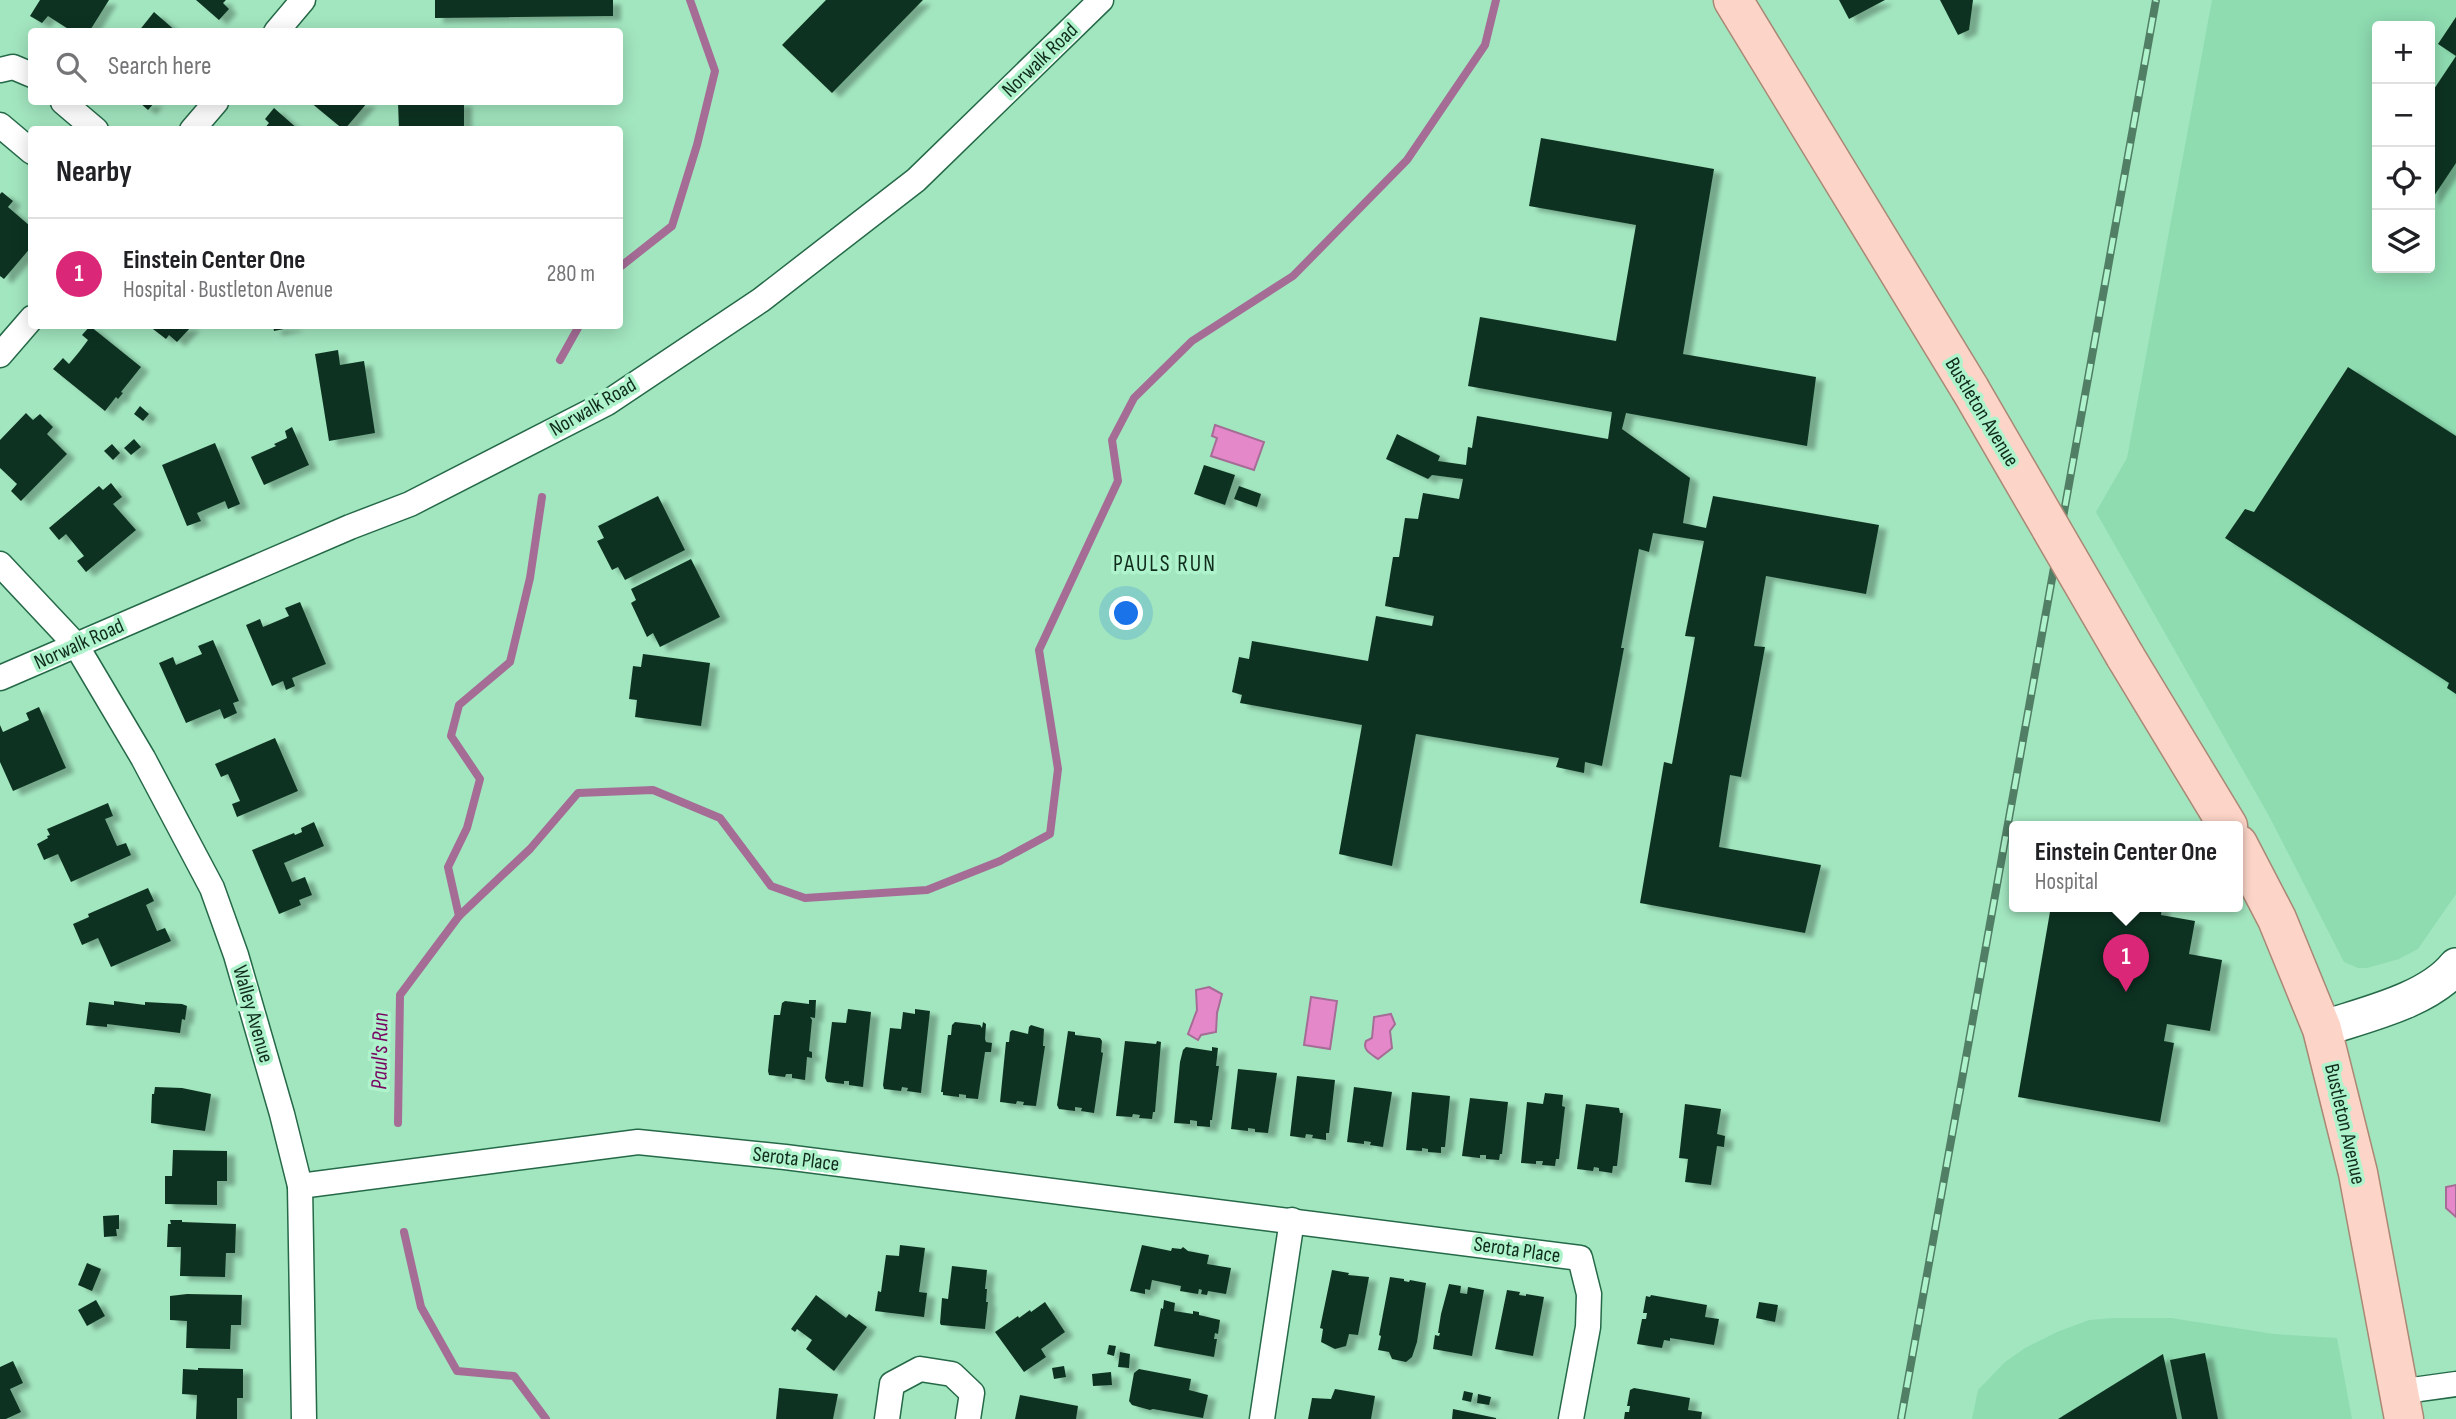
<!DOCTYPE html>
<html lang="en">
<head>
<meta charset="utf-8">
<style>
	body { margin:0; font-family:"Sofia Sans Condensed",sans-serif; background:#f2f2f2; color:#202124 }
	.controls { position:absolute; right:21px; top:21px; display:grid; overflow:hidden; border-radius:7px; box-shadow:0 4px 18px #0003 }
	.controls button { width:63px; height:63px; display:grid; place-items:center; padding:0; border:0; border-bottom:2px solid #e0e0e0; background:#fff; color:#202124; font:35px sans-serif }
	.you { position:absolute; left:1127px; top:614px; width:24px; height:24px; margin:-18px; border:5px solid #fff; border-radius:50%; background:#1a73e8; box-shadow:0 0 0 10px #1a73e833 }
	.badge { display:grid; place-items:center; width:46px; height:46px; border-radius:50%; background:#db2777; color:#fff; font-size:23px; font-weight:700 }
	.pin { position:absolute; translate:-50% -58px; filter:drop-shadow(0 2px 4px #0008) }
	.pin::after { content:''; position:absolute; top:37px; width:24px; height:21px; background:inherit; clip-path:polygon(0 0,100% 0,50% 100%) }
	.popup { position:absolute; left:2009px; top:821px; width:234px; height:91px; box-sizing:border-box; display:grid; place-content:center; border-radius:7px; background:#fff; filter:drop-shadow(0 2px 5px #0005); font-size:23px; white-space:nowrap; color:#757577 }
	.popup b { font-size:26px; color:#202124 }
	.popup::after { content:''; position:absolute; left:50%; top:100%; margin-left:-14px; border:14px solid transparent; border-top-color:#fff }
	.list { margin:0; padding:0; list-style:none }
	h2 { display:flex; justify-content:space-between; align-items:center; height:91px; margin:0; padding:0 28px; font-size:30px }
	h2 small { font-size:23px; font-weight:400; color:#757577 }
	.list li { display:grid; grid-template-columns:46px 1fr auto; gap:21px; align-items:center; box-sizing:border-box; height:112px; padding:0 28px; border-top:2px solid #e0e0e0 }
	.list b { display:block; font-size:26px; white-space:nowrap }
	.list p { margin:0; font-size:23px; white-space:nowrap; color:#757577 }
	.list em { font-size:23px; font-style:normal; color:#757577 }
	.icon { flex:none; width:38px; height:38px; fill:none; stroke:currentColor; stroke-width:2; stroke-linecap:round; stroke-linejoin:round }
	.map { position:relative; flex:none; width:2456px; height:1419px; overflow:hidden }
	.search { position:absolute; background:#fff; box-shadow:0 4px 18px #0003; left:28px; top:28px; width:595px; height:77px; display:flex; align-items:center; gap:18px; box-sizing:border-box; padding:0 24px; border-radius:7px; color:#757577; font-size:26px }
	.panel { position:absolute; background:#fff; box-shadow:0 4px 18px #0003; left:28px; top:126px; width:595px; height:203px; border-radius:7px }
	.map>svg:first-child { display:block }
	.built { fill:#8fdcb1; fill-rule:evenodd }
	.water { fill:#e588ca; stroke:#a56c96; stroke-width:2 }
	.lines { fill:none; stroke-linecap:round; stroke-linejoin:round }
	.stream { stroke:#a56c96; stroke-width:8 }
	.building { fill:#0f3321; filter:url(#shadow) }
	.minor-casing { stroke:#256948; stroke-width:27 }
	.secondary-casing { stroke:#256948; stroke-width:38 }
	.primary-casing { stroke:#a98875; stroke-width:41 }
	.minor { stroke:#fff; stroke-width:24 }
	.secondary { stroke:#fff; stroke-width:35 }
	.primary { stroke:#fdd5c8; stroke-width:38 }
	.rail-casing { stroke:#517f65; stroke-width:8 }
	.rail { stroke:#aef3cb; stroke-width:5; stroke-dasharray:16; stroke-linecap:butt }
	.primary-bridge-casing { stroke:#a98875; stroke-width:41; stroke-linecap:butt }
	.primary-bridge { stroke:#fdd5c8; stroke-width:38 }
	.labels { text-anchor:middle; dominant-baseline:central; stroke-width:7; stroke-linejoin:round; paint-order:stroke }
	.street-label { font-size:21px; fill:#102c1d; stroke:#aef3cb }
	.neighbourhood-label { font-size:23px; letter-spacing:2px; fill:#102c1d; stroke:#aef3cb }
	.water-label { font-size:23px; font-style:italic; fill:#790563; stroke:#aef3cb }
</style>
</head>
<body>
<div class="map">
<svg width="2456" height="1419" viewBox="0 0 2456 1419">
	<defs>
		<filter id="shadow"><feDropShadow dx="8" dy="4.5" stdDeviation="2" flood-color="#0004"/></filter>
	</defs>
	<rect width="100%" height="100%" fill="#a2e6bf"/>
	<g class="built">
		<path d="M 2212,0 L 2456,0 L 2456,894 L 2418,949 L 2399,959 L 2367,968 L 2358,968 L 2344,962 L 2269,816 L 2096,512 L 2127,458 ZM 2377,26 L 2430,26 L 2430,268 L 2377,268 Z"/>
		<polygon points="2113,1318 2171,1318 2274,1334 2337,1338 2352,1419 1972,1419 1978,1390 2005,1362 2025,1348 2057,1332 2089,1320"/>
	</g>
	<g class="water">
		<polygon points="1215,425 1264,442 1254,470 1211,456 1217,438 1212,436"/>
		<polygon points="1209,987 1222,994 1217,1013 1216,1032 1201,1035 1198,1040 1188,1034 1197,1010 1196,990"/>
		<polygon points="1311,997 1337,1001 1330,1049 1304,1045"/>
		<path d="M 1391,1014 L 1395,1024 L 1390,1031 L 1392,1048 L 1378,1059 C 1371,1054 1362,1050 1366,1041 L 1372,1038 L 1374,1017 Z"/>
		<polygon points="2456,1185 2456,1217 2446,1208 2446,1187"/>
	</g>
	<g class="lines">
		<g class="stream">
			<polyline points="620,267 672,226 697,145 715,71 690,0"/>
			<polyline points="560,360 579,326"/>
			<polyline points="459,916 448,867 467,828 480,779 451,736 459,705 510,662 530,578 542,497"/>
			<polyline points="398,1123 400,995 459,916 530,849 578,793 653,790 720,818 771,886 805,898 927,890 1000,861 1050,834 1058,769 1039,650 1118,481 1112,440 1134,398 1192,341 1293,276 1407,160 1485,45 1496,0"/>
			<polyline points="404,1232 421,1307 457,1371 514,1376 546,1419"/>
		</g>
	</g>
	<g class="building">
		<polygon points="40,0 109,0 89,32 73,32 48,16 42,23 30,16"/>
		<polygon points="196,0 226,0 223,3 229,9 219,20"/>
		<polygon points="435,0 613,0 613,16 435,18"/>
		<polygon points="826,0 923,0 832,93 782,45"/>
		<polygon points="1839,0 1885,0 1849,19"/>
		<polygon points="1940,0 1973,0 1969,30 1958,35"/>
		<polygon points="154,12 177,32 138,32"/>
		<polygon points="2456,17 2456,56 2438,44"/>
		<polygon points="2456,56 2456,163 2430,202 2430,95"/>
		<polygon points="139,102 155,102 148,110"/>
		<polygon points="310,102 368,102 344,130"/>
		<polygon points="398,102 464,102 464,130 399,130"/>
		<polygon points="274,108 299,130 263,130 269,123 265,119"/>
		<polygon points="1541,138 1714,169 1683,354 1816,377 1807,446 1626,413 1622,429 1690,478 1683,523 1706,528 1713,496 1879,525 1866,594 1766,576 1754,646 1765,647 1741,777 1730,775 1719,847 1821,865 1805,933 1640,903 1664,762 1672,764 1695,637 1685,636 1704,541 1653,533 1649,552 1639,549 1621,648 1624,648 1602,766 1585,762 1584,773 1556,767 1559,758 1416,734 1392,866 1339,854 1362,725 1240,703 1242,695 1232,692 1239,657 1249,659 1252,641 1368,661 1376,616 1432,626 1434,616 1385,606 1393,557 1399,557 1405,518 1418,519 1423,493 1459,499 1463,479 1432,475 1428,479 1386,459 1397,434 1440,456 1438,461 1466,465 1468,447 1472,448 1477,416 1608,439 1612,412 1468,386 1480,317 1616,341 1636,225 1529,206"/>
		<polygon points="2,192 13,201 8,207 30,226 32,224 32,246 4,279 0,276 0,194"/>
		<polygon points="90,326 141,367 121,392 123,393 118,399 116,397 105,411 53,369 63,358 69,364 79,352 88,340 82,335"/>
		<polygon points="149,326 192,326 177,342 169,335 166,339"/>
		<polygon points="273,326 294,326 294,327 274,331"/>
		<polygon points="338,350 340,365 364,361 375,433 329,441 315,354"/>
		<polygon points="2348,367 2456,436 2456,694 2447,688 2449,683 2225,538 2245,509 2254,512"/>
		<polygon points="140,406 149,414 143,421 134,414"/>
		<polygon points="26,413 33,420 40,414 53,427 47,434 67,454 21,501 11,491 17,484 0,468 0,440"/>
		<polygon points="292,427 309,465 264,485 251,457 276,446 274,444 287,438 285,431"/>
		<polygon points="134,439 141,447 131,455 124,448"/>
		<polygon points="215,443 240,504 228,509 225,501 197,513 201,521 187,526 162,465"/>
		<polygon points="112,444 120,453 113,460 104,451"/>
		<polygon points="1204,465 1235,475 1225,505 1194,494"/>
		<polygon points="111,483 122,497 113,504 136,530 86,572 77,561 84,556 66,534 59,540 49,528 99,486 103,490"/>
		<polygon points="1239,486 1261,494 1257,507 1234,499"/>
		<polygon points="658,496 685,550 625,580 618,567 612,570 597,541 604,538 598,526"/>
		<polygon points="691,559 720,617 660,647 653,633 647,637 631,603 636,600 631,589"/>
		<polygon points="300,602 326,664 292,678 295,686 286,690 283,681 272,686 246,625 260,619 263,627 289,616 285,608"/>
		<polygon points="213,640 239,701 233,703 237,713 224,719 220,709 186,723 159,663 173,657 176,665 190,659 202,654 198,646"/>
		<polygon points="643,654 710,663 701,726 635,717 637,700 629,699 633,666 641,667"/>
		<polygon points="39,707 66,768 13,791 0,762 0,725 3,732 29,720 26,713"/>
		<polygon points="275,738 298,791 237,817 232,804 240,801 228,774 221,777 215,764"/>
		<polygon points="108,803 113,816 105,819 117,846 126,843 131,855 71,882 58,854 44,860 37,844 48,838 47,836 50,835 47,829"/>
		<polygon points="314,822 324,846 284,863 292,882 305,877 312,895 299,900 301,905 279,914 252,850 294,833 295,835 302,832 301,828"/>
		<polygon points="148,888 154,901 146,905 157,931 165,928 171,941 111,967 98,938 82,945 73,924 89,917 88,914"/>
		<polygon points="2051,906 2162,906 2161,915 2195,921 2189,954 2222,960 2210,1031 2167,1024 2164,1041 2174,1043 2160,1122 2018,1097"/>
		<polygon points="809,1000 816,1000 815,1018 810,1017 812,1020 809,1051 812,1052 812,1058 807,1057 805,1080 792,1078 792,1074 786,1074 785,1077 769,1075 768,1071 774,1015 780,1015 782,1003 785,1001 809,1004"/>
		<polygon points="114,1001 145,1005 145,1002 182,1004 187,1006 185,1020 182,1019 180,1033 107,1024 107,1027 86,1025 89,1002 114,1005"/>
		<polygon points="848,1009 871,1012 863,1087 849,1085 849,1081 844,1081 844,1084 827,1082 825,1078 832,1022 846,1023"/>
		<polygon points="915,1009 930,1011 921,1093 907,1091 908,1088 902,1087 901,1091 884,1089 883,1085 890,1028 901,1029 903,1012 915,1014"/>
		<polygon points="955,1022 980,1025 982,1028 983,1022 986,1024 985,1039 986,1042 992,1043 991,1052 985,1052 978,1099 966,1098 966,1095 959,1094 959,1097 943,1095 943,1092 941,1092 948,1035 951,1035 952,1025"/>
		<polygon points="1031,1025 1044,1029 1043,1046 1045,1046 1036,1106 1023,1105 1024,1102 1017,1101 1016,1104 1000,1102 1006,1042 1009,1042 1010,1032 1012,1030 1028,1034 1029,1027"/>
		<polygon points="1068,1031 1075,1032 1075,1035 1100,1038 1102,1041 1101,1052 1103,1053 1094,1113 1081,1111 1082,1108 1075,1107 1075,1111 1059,1109 1057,1105"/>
		<polygon points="1125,1041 1156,1044 1157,1041 1161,1042 1155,1112 1153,1112 1152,1119 1139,1118 1140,1115 1133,1114 1132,1117 1116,1116"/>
		<polygon points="1186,1047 1212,1051 1212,1047 1218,1048 1216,1066 1219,1066 1212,1120 1210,1120 1210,1127 1197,1126 1197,1121 1190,1120 1190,1124 1174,1123 1180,1062 1183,1050"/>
		<polygon points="1238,1069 1277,1073 1268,1133 1255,1132 1255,1129 1248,1128 1248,1131 1231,1129"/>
		<polygon points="1297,1076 1335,1080 1329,1133 1326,1133 1326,1140 1312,1138 1313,1135 1306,1134 1305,1138 1290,1136"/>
		<polygon points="155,1087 182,1088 211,1094 205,1131 151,1123 152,1094 154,1094"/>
		<polygon points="1354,1087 1392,1092 1383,1147 1370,1145 1371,1142 1364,1141 1364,1144 1347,1142"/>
		<polygon points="1412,1092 1450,1096 1445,1147 1441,1147 1441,1153 1428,1152 1428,1149 1422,1148 1422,1151 1406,1150"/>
		<polygon points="1545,1093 1563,1095 1562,1106 1565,1107 1559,1159 1556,1159 1555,1166 1542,1165 1543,1161 1536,1161 1536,1164 1521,1163 1527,1102 1543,1104"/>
		<polygon points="1470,1098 1508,1102 1502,1154 1500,1154 1499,1160 1486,1159 1486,1155 1480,1155 1480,1158 1462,1156"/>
		<polygon points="1586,1104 1619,1108 1620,1113 1623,1113 1617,1166 1613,1166 1612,1173 1599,1171 1599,1168 1594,1167 1593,1171 1577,1169"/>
		<polygon points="1685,1104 1721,1109 1717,1134 1725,1136 1724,1147 1717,1146 1711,1185 1685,1182 1688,1159 1679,1158"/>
		<polygon points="173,1150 227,1151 227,1181 217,1181 217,1205 165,1204 165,1176 172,1176"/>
		<polygon points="119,1215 119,1229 116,1229 117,1236 104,1237 103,1216"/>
		<polygon points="170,1220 182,1220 182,1222 236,1224 235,1253 226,1253 225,1277 180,1276 181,1247 167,1247 168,1224 171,1224"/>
		<polygon points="900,1245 925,1248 919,1292 927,1293 924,1317 875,1311 878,1291 881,1292 886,1255 899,1256"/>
		<polygon points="1142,1245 1171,1251 1172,1248 1181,1249 1183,1247 1188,1251 1209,1255 1207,1264 1231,1268 1226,1294 1208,1291 1207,1295 1201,1294 1202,1290 1199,1289 1198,1294 1180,1291 1181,1286 1152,1280 1150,1290 1145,1289 1145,1294 1130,1291"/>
		<polygon points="87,1263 101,1269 92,1291 78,1285"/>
		<polygon points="952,1266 987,1270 985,1289 987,1289 986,1302 988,1302 985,1329 941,1325 940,1323 942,1298 948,1299"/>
		<polygon points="1332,1270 1349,1273 1348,1275 1369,1277 1358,1335 1349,1334 1346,1346 1335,1349 1321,1342 1323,1329 1320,1328"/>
		<polygon points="1390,1277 1404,1279 1404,1281 1409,1282 1410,1280 1426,1283 1417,1342 1412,1357 1406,1362 1392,1359 1389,1352 1378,1350 1381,1336 1379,1335"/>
		<polygon points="1449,1284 1461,1286 1460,1293 1467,1294 1468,1287 1484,1290 1472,1356 1433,1349 1435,1335 1439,1336 1440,1333 1438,1333 1441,1314"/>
		<polygon points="1507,1290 1520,1292 1519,1295 1526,1296 1526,1294 1544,1297 1533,1356 1495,1349"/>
		<polygon points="187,1294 242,1295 241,1325 231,1325 230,1349 186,1348 187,1321 170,1320 170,1296"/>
		<polygon points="816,1295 846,1318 849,1314 867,1327 834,1371 806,1349 812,1340 797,1329 795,1332 791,1329"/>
		<polygon points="1651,1295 1707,1305 1705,1317 1719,1319 1714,1345 1670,1338 1670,1341 1664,1340 1662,1348 1637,1344 1642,1319 1646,1319 1647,1313 1643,1313 1646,1296 1650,1297"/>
		<polygon points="96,1300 105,1316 87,1326 78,1310"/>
		<polygon points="1164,1300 1175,1303 1174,1311 1193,1314 1193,1311 1199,1312 1199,1315 1220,1320 1218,1334 1215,1333 1214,1339 1217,1339 1214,1357 1154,1346 1161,1308 1163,1309"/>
		<polygon points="1045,1302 1065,1332 1041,1349 1046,1357 1024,1372 995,1332 1018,1316 1019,1318 1030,1310 1031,1312"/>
		<polygon points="1759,1302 1778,1305 1775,1322 1756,1318"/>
		<polygon points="1109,1345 1116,1346 1114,1356 1107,1354"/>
		<polygon points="1120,1352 1130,1354 1129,1368 1118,1367"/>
		<polygon points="2205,1353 2218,1419 2182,1419 2170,1360"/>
		<polygon points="2163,1354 2177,1419 2058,1419"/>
		<polygon points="13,1361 23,1383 10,1389 21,1412 6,1419 0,1419 0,1367"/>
		<polygon points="1064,1366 1066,1377 1054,1379 1052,1368"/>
		<polygon points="198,1368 243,1369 243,1398 237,1398 237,1419 196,1419 197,1395 182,1394 183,1369 198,1370"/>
		<polygon points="1139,1369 1191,1379 1189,1390 1208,1395 1203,1418 1153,1409 1150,1410 1132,1405 1129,1401 1134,1373"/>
		<polygon points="1111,1372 1112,1385 1093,1386 1092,1374"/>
		<polygon points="779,1388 838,1394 833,1419 776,1419"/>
		<polygon points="1634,1388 1690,1398 1688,1410 1702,1412 1701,1419 1624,1419 1625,1412 1629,1412 1630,1406 1627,1406 1630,1390"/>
		<polygon points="1335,1389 1375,1396 1371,1419 1308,1419 1312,1398 1331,1399"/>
		<polygon points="1464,1391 1473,1393 1471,1402 1462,1400"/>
		<polygon points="1478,1394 1491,1397 1489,1405 1477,1403"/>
		<polygon points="1020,1395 1078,1406 1076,1419 1015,1419"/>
		<polygon points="1453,1409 1496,1418 1496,1419 1452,1419"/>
	</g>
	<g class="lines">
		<defs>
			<g id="minor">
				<polyline points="276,32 303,0"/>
				<polyline points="0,70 13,67 32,75"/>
				<polyline points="63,102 96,130"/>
				<polyline points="0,125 32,152"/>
				<polyline points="192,130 216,102"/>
				<polyline points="0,355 32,318"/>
				<polyline points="0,564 76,645 143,758 212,888 236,955 282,1114 300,1186 304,1419"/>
				<polyline points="0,678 350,527 410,504 607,403 761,300 916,180 1101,0"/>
				<polyline points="300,1186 638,1142 785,1157 1580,1258 1589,1294 1588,1327 1571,1419"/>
				<polyline points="2398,1392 2456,1384"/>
				<polyline points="887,1419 892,1384 920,1369 952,1374 972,1393 968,1419"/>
				<polyline points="1262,1419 1292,1220"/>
			</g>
			<path id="secondary" d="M 2322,1029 C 2363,1015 2428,1001 2456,966"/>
			<g id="primary">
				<polyline points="1733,0 1970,389"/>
				<polyline points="2125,656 2228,826"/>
				<polyline points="2238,844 2277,919 2322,1029 2358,1173 2404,1419"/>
			</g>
		</defs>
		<use href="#minor" class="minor-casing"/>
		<use href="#secondary" class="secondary-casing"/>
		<use href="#primary" class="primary-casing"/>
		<use href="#minor" class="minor"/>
		<use href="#secondary" class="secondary"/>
		<use href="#primary" class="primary"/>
		<defs>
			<polyline id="rail" points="1901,1419 2156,0"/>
		</defs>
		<use href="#rail" class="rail-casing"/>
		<use href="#rail" class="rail"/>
		<defs>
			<polyline id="primary-bridge" points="1970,389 2125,656"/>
		</defs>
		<use href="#primary-bridge" class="primary-bridge-casing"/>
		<use href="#primary-bridge" class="primary-bridge"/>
	</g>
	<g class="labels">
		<g class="street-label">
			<text transform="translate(1040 60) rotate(-44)">Norwalk Road</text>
			<text transform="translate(593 407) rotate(-30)">Norwalk Road</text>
			<text transform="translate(1982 412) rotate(59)">Bustleton Avenue</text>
			<text transform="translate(79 644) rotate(-24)">Norwalk Road</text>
			<text transform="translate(253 1014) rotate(74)">Walley Avenue</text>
			<text transform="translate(2345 1124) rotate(77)">Bustleton Avenue</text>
			<text transform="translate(796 1159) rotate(7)">Serota Place</text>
			<text transform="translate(1517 1250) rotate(8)">Serota Place</text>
		</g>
		<g class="neighbourhood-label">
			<text x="1165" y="564">PAULS RUN</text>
		</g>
		<g class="water-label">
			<text transform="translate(380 1051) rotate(-89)">Paul's Run</text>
		</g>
	</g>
</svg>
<div class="controls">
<button>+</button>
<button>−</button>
<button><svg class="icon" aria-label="locate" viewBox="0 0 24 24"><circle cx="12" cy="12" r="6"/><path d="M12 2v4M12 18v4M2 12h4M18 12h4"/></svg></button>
<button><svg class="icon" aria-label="layers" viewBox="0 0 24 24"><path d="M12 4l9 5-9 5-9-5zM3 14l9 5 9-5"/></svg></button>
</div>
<div class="you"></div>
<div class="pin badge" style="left:2126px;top:992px">1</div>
<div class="popup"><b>Einstein Center One</b>Hospital</div>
<div class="search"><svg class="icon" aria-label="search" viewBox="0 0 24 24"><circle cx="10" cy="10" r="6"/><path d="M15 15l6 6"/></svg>Search here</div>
<section class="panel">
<h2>Nearby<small></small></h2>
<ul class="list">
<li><span class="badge">1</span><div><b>Einstein Center One</b><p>Hospital · Bustleton Avenue</p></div><em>280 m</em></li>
</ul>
</section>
</div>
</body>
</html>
